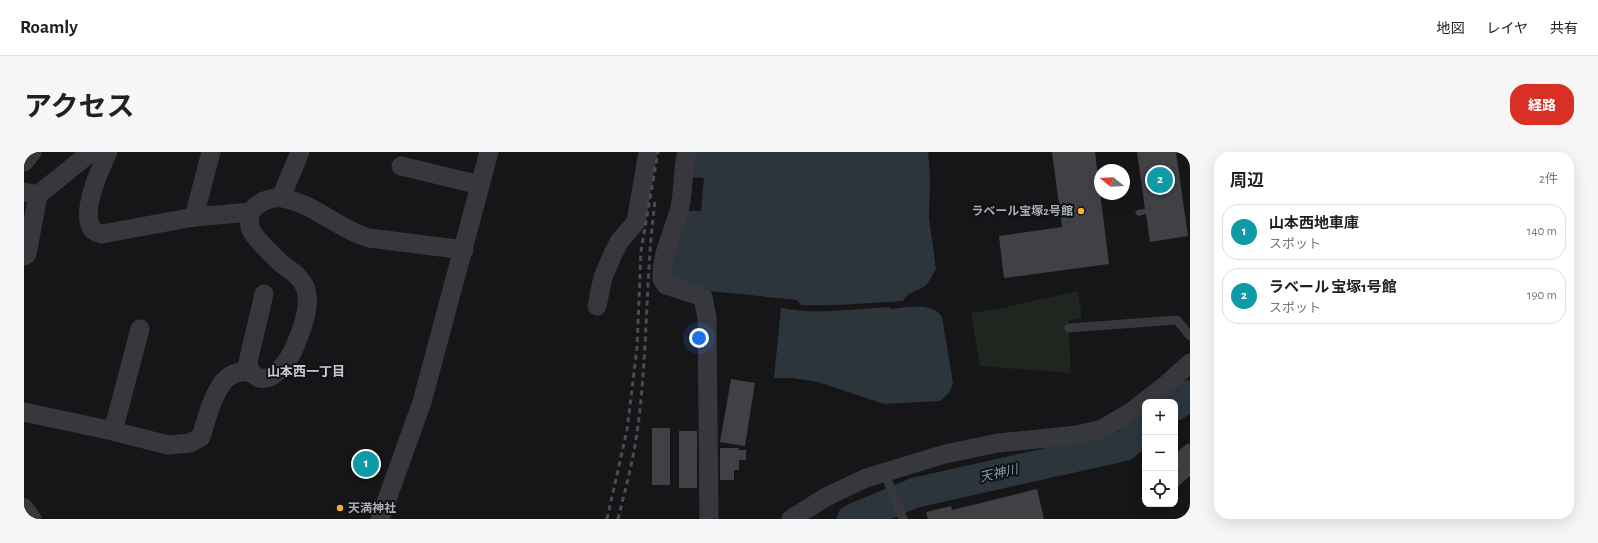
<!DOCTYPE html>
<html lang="ja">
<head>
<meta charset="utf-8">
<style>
	body { margin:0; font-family:"Alegreya Sans","Noto Sans JP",sans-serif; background:#f6f6f6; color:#202124 }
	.controls { position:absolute; right:12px; bottom:12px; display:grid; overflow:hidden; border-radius:8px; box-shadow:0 4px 16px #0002 }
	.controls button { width:36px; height:36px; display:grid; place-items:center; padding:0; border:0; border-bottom:1px solid #e0e0e0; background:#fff; color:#202124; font:20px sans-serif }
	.compass { position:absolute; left:1070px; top:12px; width:36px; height:36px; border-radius:50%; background:#fff; box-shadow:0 4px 16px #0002; rotate:288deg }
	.you { position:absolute; left:675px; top:186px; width:14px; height:14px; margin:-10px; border:3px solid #fff; border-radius:50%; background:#1a73e8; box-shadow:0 0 0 6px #1a73e833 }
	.badge { display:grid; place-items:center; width:26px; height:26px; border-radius:50%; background:#d93025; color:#fff; font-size:13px; font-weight:700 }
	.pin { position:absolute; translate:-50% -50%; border:2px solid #fff; box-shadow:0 1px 4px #0006 }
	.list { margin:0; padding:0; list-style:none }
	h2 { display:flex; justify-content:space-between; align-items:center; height:52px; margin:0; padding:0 16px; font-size:17px }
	h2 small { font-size:13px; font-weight:400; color:#757577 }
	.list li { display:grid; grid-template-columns:26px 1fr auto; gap:12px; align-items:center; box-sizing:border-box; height:56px; margin:0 8px 8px; padding:0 8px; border:1px solid #e0e0e0; border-radius:16px }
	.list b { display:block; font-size:15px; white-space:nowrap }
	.list p { margin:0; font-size:13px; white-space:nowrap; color:#757577 }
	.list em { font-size:13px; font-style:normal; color:#757577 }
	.icon { flex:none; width:22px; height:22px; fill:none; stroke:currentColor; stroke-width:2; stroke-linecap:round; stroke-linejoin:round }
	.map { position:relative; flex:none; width:1166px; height:367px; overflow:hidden; border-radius:16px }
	header { display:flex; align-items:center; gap:24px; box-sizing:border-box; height:56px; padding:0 20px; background:#fff; border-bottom:1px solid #e0e0e0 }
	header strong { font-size:19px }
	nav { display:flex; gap:22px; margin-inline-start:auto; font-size:14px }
	.intro { display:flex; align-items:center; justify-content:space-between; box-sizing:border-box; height:96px; padding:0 24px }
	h1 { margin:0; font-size:28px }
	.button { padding:10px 18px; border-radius:16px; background:#d93025; color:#fff; font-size:14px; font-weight:700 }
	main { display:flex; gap:24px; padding:0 24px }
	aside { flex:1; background:#fff; border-radius:16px; box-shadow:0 4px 16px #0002 }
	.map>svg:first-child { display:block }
	.green { fill:#1e261f }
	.water { fill:#2c353c }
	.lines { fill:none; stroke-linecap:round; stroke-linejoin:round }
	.river { stroke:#2c353c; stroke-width:30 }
	.building { fill:#404145 }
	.lane { stroke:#37383d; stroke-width:9 }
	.street { stroke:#37383d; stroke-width:19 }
	.rail { stroke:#4a4c52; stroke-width:3; stroke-dasharray:5 4; stroke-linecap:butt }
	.poi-dot { fill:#f2b134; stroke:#111113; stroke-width:1.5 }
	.labels { text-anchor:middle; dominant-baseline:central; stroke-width:4; stroke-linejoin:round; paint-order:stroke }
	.poi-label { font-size:12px; font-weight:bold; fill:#a8adb8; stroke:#111113; text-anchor:end }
	.neighbourhood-label { font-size:13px; font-weight:bold; fill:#c9ccd4; stroke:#111113 }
	.water-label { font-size:13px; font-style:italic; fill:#7f9bb3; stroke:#111113 }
</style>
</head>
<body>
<header>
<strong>Roamly</strong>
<nav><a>地図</a><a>レイヤ</a><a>共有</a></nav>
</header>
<div class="intro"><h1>アクセス</h1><a class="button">経路</a></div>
<main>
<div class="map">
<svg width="1166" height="367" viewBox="0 0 1166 367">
	<rect width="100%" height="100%" fill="#161618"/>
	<polygon class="green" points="1054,139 1058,166 1044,169 1047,221 956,214 947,161 978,156"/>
	<g class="water">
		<path d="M 670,0 L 904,0 L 906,24 L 905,66 L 912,117 C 909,122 906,129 902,133 C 894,140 884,139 879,149 L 814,153 L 777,153 L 773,148 L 686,139 L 644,128 L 659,59 L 677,59 L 680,26 L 663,25 Z"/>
		<path d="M 865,155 L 866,157 C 884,156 906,149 918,165 L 929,231 L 925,241 L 916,249 L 860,252 L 794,230 L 769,226 L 750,226 L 757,156 C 792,163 830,157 865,155 Z"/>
	</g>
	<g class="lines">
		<g class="river">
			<polyline points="1151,254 1166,243"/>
			<polyline points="828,367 890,341 1100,294 1121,277"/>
		</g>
	</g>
	<g class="building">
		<polygon points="1028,0 1071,0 1085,112 980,126 975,84 1038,75"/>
		<polygon points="1113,0 1152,0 1164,84 1126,90 1122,62 1114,64 1111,61 1113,58 1121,57"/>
		<polygon points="707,227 731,231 721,294 696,290"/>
		<rect x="628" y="276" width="18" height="57"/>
		<rect x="655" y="279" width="18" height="57"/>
		<polygon points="1164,291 1166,293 1166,324 1151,337 1151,302"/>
		<polygon points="696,296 715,296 715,298 722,298 722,308 715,308 715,318 710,318 710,328 696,328"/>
		<polygon points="340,305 348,308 344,319 336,316"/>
		<polygon points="1013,337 1020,367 904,367 902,360 927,354 928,358"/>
	</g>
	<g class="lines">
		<g class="lane">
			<polyline points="1045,176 1153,168 1166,184"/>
			<polyline points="861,322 879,367"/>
		</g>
		<g class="street">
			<path d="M 84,0 C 76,17 59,55 66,73 C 68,79 73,81 78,82 L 170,65 L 227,60"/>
			<path d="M 663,0 C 658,18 660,37 656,55 C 650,80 637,101 638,127 L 642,133 L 679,145 L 683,166 L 685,367"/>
			<polyline points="0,10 8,0"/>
			<polyline points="377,14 456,33"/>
			<polyline points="0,40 14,43 67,0"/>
			<polyline points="257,45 276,0"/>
			<polyline points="170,65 187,0"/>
			<polyline points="0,104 3,102 14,43"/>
			<polyline points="573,154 579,125 588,104 595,90 612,70 624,0"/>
			<polyline points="226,221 224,210 240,142"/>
			<path d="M 0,260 L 89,279 L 144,293 L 166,291 L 177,285 C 183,266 188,244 200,229 C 207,221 218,218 227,221 C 230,222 233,225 235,226 C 251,230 266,206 271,194 C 278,177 288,153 281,135 C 276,124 267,119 258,112 C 251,106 231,86 227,78 C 225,73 225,69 226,63 C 227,59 231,54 235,52 C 241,48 250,45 258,46 C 291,52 314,77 345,86 L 440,98"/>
			<polyline points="89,279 116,177"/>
			<polyline points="0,356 8,367"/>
			<polyline points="356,367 398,250 465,0"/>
			<polyline points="767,367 802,345 842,326 921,302 974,291 1053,283 1078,277 1107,260 1143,232 1166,211"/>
		</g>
		<g class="rail">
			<polyline points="583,367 603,278 613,196 617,99 634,0"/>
			<path d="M 594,367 C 601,339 609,309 613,281 C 624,204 621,126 631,49"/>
		</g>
	</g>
	<g class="poi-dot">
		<circle cx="1057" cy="59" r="4"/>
		<circle cx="316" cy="356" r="4"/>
	</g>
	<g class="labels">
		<g class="poi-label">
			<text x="1049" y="59">ラベール宝塚2号館</text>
			<text x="324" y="356" text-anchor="start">天満神社</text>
		</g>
		<g class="neighbourhood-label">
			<text x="282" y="220">山本西一丁目</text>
		</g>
		<g class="water-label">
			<text transform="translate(975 322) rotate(-13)">天神川</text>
		</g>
	</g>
</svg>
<div class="controls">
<button>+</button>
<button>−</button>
<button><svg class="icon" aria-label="locate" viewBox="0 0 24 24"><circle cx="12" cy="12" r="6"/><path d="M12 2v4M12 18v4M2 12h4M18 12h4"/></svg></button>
</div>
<svg class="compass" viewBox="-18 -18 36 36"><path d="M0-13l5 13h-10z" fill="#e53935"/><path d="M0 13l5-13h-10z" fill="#757577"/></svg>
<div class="you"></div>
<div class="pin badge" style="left:342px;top:312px;background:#0f9aa8">1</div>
<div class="pin badge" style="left:1136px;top:28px;background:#0f9aa8">2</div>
</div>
<aside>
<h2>周辺<small>2件</small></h2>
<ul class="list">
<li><span class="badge" style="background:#0f9aa8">1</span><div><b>山本西地車庫</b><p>スポット</p></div><em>140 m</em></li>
<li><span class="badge" style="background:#0f9aa8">2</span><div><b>ラベール 宝塚1号館</b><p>スポット</p></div><em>190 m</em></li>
</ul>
</aside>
</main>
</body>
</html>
